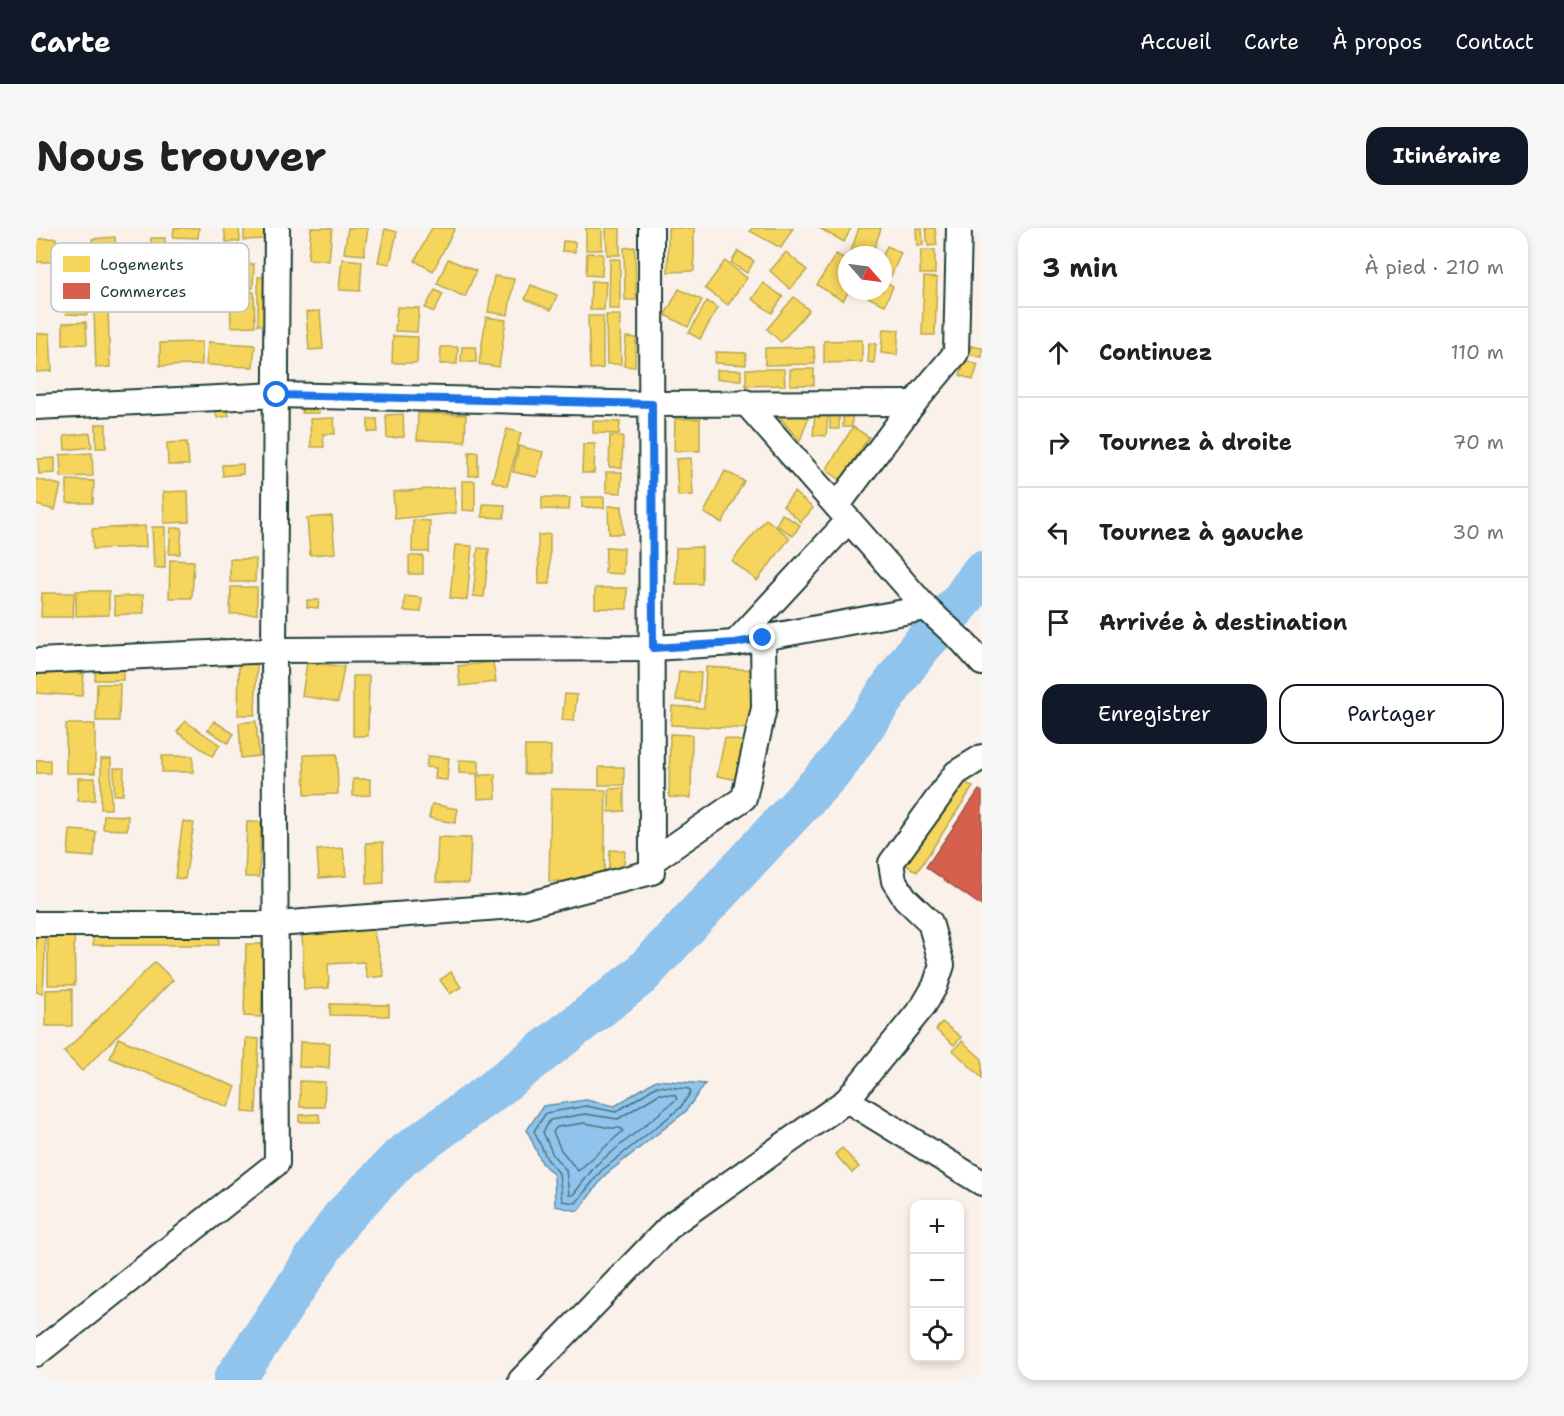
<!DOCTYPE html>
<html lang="fr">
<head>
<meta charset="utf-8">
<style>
	body { margin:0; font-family:"Shantell Sans",sans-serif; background:#f6f6f6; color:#202124 }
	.controls { position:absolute; right:18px; bottom:18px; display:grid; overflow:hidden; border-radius:12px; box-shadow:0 3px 9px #0003 }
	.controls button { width:54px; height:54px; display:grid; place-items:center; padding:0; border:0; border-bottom:2px solid #e0e0e0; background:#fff; color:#202124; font:30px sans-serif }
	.compass { position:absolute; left:802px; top:18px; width:54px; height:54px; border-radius:50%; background:#fff; box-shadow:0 3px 9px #0003; rotate:118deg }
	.stop { position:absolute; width:18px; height:18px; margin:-14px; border:4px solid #1a73e8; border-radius:50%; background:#fff }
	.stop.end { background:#1a73e8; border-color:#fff; box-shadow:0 2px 6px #0008 }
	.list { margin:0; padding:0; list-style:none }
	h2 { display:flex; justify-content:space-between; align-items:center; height:78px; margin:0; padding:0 24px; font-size:26px }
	h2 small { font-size:20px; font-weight:400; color:#757577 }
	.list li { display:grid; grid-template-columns:39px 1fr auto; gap:18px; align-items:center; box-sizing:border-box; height:90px; padding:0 24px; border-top:2px solid #e0e0e0 }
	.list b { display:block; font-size:22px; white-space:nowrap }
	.list em { font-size:20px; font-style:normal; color:#757577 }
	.actions { display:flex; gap:12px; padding:18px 24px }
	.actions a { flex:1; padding:14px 0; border:2px solid #111827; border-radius:18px; text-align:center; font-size:21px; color:#111827 }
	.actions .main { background:#111827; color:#fff }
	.icon { flex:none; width:33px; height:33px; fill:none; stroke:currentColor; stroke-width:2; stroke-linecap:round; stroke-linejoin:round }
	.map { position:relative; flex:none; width:946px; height:1152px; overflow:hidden; border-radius:18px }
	header { display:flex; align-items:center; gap:36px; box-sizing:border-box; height:84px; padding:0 30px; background:#111827; color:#fff }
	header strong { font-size:28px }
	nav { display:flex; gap:33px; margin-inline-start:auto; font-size:21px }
	.intro { display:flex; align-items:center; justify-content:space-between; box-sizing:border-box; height:144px; padding:0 36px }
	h1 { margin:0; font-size:42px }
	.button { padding:15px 27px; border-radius:18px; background:#111827; color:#fff; font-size:21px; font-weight:700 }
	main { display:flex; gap:36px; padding:0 36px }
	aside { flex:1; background:#fff; border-radius:18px; box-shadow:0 3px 9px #0003 }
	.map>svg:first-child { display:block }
	.water { fill:#90c4ed; stroke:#638ea3; stroke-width:1.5 }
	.homes { fill:#f6d55c; stroke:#b6a750; stroke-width:1.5 }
	.shops { fill:#d6604d; stroke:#9f5646; stroke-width:1.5 }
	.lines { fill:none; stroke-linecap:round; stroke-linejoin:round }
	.shore { stroke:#4c737e; stroke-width:1.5 }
	.river { stroke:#90c4ed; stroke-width:42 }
	.street-casing { stroke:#1f3d34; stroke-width:28 }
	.street { stroke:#fff; stroke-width:24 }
	.route { stroke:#1a73e8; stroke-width:8 }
	.key { fill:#fff; stroke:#bcc5c2; stroke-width:1.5 }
	.key-label { font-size:16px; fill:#1f3d34 }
</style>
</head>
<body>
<header>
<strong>Carte</strong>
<nav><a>Accueil</a><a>Carte</a><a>À propos</a><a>Contact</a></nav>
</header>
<div class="intro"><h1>Nous trouver</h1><a class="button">Itinéraire</a></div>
<main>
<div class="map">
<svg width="946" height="1152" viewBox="0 0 946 1152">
	<rect width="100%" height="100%" fill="#fbf1eb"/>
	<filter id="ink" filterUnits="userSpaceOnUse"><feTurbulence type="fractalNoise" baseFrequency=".0167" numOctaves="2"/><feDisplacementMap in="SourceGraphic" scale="12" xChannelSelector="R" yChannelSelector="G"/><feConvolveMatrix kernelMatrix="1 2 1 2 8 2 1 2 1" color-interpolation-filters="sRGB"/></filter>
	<g filter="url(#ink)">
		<polygon class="water" points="620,852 669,856 649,884 569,947 542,983 519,978 518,947 506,935 491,902 507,878 550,872 579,878"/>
		<g class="homes">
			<polygon points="138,0 163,0 162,10 137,9"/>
			<polygon points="188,0 203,0 204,13 190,14"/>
			<polygon points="208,0 230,0 231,11 208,12"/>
			<polygon points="275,0 296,0 293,33 272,31"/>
			<polygon points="312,0 332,0 328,27 308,25"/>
			<polygon points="396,0 419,0 397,43 379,33"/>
			<rect x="550" y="0" width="16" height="22"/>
			<polygon points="570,0 584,0 584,27 571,27"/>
			<polygon points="632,0 658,0 658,43 632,44"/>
			<polygon points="716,0 757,0 745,20 714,3"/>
			<polygon points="783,0 815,0 808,14"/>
			<polygon points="823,0 845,0 836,27 828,27 815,23"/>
			<polygon points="880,0 886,0 887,17 881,18"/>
			<polygon points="890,0 899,0 901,17 892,18"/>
			<polygon points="349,1 361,4 354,36 342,34"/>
			<polygon points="79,9 81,35 58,37 56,11"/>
			<polygon points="20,10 20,34 0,34 0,11"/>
			<polygon points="115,10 129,10 128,33 93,32 93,22 115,22"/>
			<polygon points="527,13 539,14 539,24 526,23"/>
			<polygon points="851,18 865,25 855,48 847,45 847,27"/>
			<polygon points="599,19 600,72 589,72 588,20"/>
			<polygon points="885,22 899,22 899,46 884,46"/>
			<polygon points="702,23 718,33 711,45 695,35"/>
			<polygon points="750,24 771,42 754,61 734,43"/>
			<polygon points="551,25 567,26 566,48 550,47"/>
			<polygon points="800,26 811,32 811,63 813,63 807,73 781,57"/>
			<polygon points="306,31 326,33 324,63 303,62"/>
			<polygon points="412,31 440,43 429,69 401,56"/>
			<polygon points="574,31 584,31 584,81 573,81"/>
			<polygon points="689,33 711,50 692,77 669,60"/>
			<polygon points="198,36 218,36 217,60 197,59"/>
			<polygon points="458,48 478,51 472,87 452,84"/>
			<rect x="222" y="49" width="9" height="48"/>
			<polygon points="888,49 901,50 899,107 886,107"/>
			<polygon points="555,53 570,54 568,82 554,82"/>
			<polygon points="847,53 857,58 849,77 831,69 834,63 847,63"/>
			<polygon points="727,55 747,69 736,85 716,71"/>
			<polygon points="32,57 52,58 51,87 30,86"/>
			<polygon points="495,57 521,67 515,82 489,71"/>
			<polygon points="643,61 666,72 652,99 629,87"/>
			<polygon points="399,62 407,66 398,84 389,80"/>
			<polygon points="218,64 219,98 195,99 194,65"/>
			<polygon points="758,69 773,82 745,114 731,101"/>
			<polygon points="671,73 682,80 664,111 653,105"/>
			<polygon points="361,79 383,80 381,104 359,103"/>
			<polygon points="72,82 74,139 60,140 58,83"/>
			<polygon points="284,83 287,121 273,122 270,84"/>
			<polygon points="570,87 584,87 585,136 571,136"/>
			<polygon points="552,88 567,88 567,140 554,141"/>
			<polygon points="450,89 470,92 463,139 443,136"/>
			<polygon points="50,94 51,116 27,117 27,95"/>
			<polygon points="847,101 863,102 861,127 845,125"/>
			<polygon points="14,105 16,143 0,144 0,106"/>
			<polygon points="357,108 382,109 381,135 356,135"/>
			<polygon points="590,109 600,110 599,139 588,138"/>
			<polygon points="826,112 826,134 788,135 788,113"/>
			<polygon points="166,114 166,137 124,138 124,115"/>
			<polygon points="172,114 219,117 217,139 170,137"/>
			<polygon points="833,115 840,116 838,135 832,134"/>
			<polygon points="935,118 946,120 946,129 934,127"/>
			<polygon points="405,119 422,119 421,136 404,136"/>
			<polygon points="426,119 440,119 440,134 425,134"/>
			<polygon points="778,119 779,136 729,137 729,120"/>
			<polygon points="680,124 710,125 710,137 679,135"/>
			<polygon points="929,132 942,137 937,152 924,147"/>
			<polygon points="710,141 748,141 749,157 710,158"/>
			<rect x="754" y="141" width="24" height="16"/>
			<polygon points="681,142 705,142 705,152 681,151"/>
			<polygon points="267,176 283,176 283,185 266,185"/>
			<polygon points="192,179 193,188 181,190 179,181"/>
			<polygon points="382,185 430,187 429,214 381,212"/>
			<polygon points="774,185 764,213 742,188"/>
			<polygon points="779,185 792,186 790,208 777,207"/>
			<rect x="807" y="185" width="9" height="14"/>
			<polygon points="367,186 368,209 351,210 350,187"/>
			<rect x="794" y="186" width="9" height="15"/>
			<polygon points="298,190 299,206 287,206 288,219 275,219 274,191"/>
			<polygon points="332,191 341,191 342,204 332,204"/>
			<polygon points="639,191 664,191 664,223 638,223"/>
			<polygon points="557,193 584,194 583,206 557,205"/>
			<rect x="60" y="196" width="10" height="24"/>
			<polygon points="817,199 833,209 805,252 790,242"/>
			<polygon points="471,201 485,205 471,258 456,253"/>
			<polygon points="54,205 56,219 29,222 28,208"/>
			<polygon points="574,208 587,208 586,240 573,239"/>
			<polygon points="151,214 153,237 132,237 131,215"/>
			<polygon points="547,216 559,216 558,245 546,245"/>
			<polygon points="483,218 507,224 501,249 477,244"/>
			<polygon points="433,224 442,224 442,247 433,248"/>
			<polygon points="56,225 57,248 25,249 24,227"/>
			<polygon points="19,230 19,245 3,246 2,231"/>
			<polygon points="655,230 657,267 642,268 640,231"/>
			<polygon points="207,236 207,246 187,248 186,237"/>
			<polygon points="689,243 708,253 686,295 668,285"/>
			<polygon points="570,244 586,244 585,265 570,264"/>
			<polygon points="0,251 25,257 19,282 0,277"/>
			<polygon points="31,252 58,253 57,275 31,275"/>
			<polygon points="426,253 439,253 439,283 426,282"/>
			<polygon points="418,259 420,285 359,291 357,264"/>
			<polygon points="152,263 153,294 128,295 127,264"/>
			<polygon points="758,264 777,280 765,294 747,278"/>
			<polygon points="506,269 534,270 533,282 506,281"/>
			<polygon points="546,269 568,269 568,280 546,279"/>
			<polygon points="447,276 469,277 468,290 446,289"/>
			<polygon points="572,278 586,278 587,306 573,306"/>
			<polygon points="746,286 764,297 757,308 740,297"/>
			<polygon points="296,288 299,325 274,327 271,290"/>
			<polygon points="730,291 754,310 721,353 696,333"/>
			<polygon points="377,292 394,293 393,324 376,324"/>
			<polygon points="109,298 110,319 57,321 56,301"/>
			<polygon points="116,299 129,299 129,340 118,340"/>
			<polygon points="135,300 146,300 144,326 133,326"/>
			<polygon points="514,306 514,356 503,356 502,307"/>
			<polygon points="419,317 436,318 431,372 414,370"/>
			<polygon points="570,319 588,320 587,346 569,345"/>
			<polygon points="666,319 666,356 640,356 640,320"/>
			<polygon points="442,320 453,321 448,369 437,368"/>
			<rect x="373" y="328" width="14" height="18"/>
			<polygon points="194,331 220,331 219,354 194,354"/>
			<polygon points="134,332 158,333 156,370 133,370"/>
			<polygon points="195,359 221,359 221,386 194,386"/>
			<polygon points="559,360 591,360 591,381 559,380"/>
			<polygon points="40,363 73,363 73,387 40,388"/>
			<polygon points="6,365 38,365 37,389 5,389"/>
			<polygon points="107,367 108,385 79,387 78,369"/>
			<polygon points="369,368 386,370 385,384 368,383"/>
			<polygon points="271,372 283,372 282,380 271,379"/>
			<polygon points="271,434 308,439 302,474 266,468"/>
			<polygon points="457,434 460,454 424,458 422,438"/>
			<polygon points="203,435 221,435 219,487 202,487"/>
			<polygon points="60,438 87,438 87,452 59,452"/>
			<polygon points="670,439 720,442 717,501 635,497 636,478 668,480"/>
			<polygon points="0,442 48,446 46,468 0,465"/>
			<polygon points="643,443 665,445 663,474 640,472"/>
			<polygon points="317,448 333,448 332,508 317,508"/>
			<polygon points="61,456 84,456 83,493 60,493"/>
			<polygon points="529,466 541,467 538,493 526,492"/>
			<polygon points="149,493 184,517 176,528 141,504"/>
			<polygon points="178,493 198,506 192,515 172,502"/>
			<polygon points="220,493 223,528 205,530 203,495"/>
			<rect x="30" y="496" width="29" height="49"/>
			<polygon points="634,506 656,507 655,570 633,569"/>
			<polygon points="689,510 715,515 707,553 681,548"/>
			<polygon points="489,518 515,518 514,546 488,546"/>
			<polygon points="301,526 302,566 269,567 268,527"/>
			<rect x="126" y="528" width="31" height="16"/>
			<polygon points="392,528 413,530 411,552 399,551 400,540 390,539"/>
			<rect x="65" y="531" width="10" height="50"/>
			<rect x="0" y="532" width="14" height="13"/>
			<polygon points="423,532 443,533 443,546 423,545"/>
			<rect x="563" y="539" width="25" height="18"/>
			<polygon points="78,540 88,540 87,567 78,567"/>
			<polygon points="459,546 460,570 442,571 441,548"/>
			<polygon points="42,550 59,550 59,572 42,573"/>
			<polygon points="317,551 334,551 334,567 317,568"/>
			<polygon points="923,551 937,559 881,644 867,635"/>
			<polygon points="588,560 588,583 573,584 573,561"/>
			<polygon points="515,561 570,562 568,654 513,653"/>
			<polygon points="396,576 422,581 419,595 393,590"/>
			<polygon points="68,587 92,588 91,602 67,601"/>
			<polygon points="147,593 158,595 149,651 139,650"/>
			<polygon points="211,594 225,594 223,649 209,649"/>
			<polygon points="34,602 60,604 58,629 32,627"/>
			<polygon points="402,609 435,610 433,655 400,654"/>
			<polygon points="347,614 348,655 331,656 330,615"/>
			<polygon points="307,620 310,648 283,650 281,622"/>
			<polygon points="574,622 589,623 587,651 572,650"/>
			<polygon points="337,700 348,748 331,750 328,734 292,736 293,760 268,761 266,703"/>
			<rect x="57" y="703" width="126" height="14"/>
			<polygon points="0,705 10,706 7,765 0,764"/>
			<polygon points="12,705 38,705 39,757 12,757"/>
			<polygon points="210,716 228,716 225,789 208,788"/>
			<polygon points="119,734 137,752 46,843 28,824"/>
			<polygon points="415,744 425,759 414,766 404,752"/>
			<polygon points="36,761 36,798 10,798 10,762"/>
			<polygon points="294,776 353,777 353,788 294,787"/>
			<polygon points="906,794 925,809 918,817 900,802"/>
			<polygon points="82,810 200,859 192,879 74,830"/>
			<polygon points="210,810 223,811 220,885 207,884"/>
			<polygon points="926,813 946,831 946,850 917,822"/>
			<polygon points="264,814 294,815 293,840 263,839"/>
			<polygon points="264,853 289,854 288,879 264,879"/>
			<polygon points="283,886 284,894 263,894 263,887"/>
			<polygon points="806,920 823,939 816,945 799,926"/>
		</g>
		<polygon class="shops" points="943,562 946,564 946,678 890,639"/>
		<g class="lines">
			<g class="shore">
				<polygon points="621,858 653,861 655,864 644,880 565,943 540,975 526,973 523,945 511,931 498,903 510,885 550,878 580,884"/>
				<polygon points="623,866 639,867 641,871 560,937 537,967 533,967 530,942 517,927 507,904 514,892 549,886 582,891"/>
				<polygon points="549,895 575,900 584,900 587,903 542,943 525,922 517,904 521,899"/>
			</g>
			<polyline class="river" points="198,1152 306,990 365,929 451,867 604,748 799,539 882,421 924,375 946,344"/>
			<defs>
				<g id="street">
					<polyline points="709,174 890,380 927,414 946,435"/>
					<polyline points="0,179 241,167 616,176 878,175"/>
					<polyline points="801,278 878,175 920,125 923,0"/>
					<polyline points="699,415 813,292"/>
					<polyline points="0,433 238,422 617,420 699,415 890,380"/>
					<polyline points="616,633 708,570 728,480 727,410"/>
					<polyline points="0,696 241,696 490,677 616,644 615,0"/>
					<polyline points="811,872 946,955"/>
					<polyline points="0,1126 241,935 238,422 241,0"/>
					<polyline points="485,1152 636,996 811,872 888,777 899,758 906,737 894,694 869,670 858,653 855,635 920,545 946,529"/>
				</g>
			</defs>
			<use href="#street" class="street-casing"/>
			<use href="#street" class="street"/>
		</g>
	</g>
	<g class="lines" filter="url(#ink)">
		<polyline class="route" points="241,167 616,176 617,420 699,415 727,410"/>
	</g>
	<rect x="15" y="15" width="198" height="69" rx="9" class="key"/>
	<rect x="27" y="28" width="27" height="16" fill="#f6d55c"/>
	<rect x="27" y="55" width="27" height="16" fill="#d6604d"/>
	<g class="key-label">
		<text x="64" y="42">Logements</text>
		<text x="64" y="69">Commerces</text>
	</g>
</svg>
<div class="controls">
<button>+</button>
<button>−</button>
<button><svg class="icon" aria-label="locate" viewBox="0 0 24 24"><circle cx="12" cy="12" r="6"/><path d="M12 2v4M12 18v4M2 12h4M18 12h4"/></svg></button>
</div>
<svg class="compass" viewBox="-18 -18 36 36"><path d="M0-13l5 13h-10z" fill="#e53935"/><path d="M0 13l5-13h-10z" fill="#757577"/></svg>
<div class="stop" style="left:241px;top:167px"></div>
<div class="stop end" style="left:727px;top:410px"></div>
</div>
<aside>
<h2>3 min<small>À pied · 210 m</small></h2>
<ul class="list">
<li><svg class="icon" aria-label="ahead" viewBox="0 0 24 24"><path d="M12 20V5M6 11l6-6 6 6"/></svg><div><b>Continuez</b></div><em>110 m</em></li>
<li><svg class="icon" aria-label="right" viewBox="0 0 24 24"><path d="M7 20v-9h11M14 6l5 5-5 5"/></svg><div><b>Tournez à droite</b></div><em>70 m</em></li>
<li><svg class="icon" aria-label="left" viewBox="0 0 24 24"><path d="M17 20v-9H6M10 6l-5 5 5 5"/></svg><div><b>Tournez à gauche</b></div><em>30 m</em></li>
<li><svg class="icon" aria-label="arrive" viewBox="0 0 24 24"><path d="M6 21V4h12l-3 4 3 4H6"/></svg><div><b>Arrivée à destination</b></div></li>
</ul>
<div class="actions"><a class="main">Enregistrer</a><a>Partager</a></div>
</aside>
</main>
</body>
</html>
